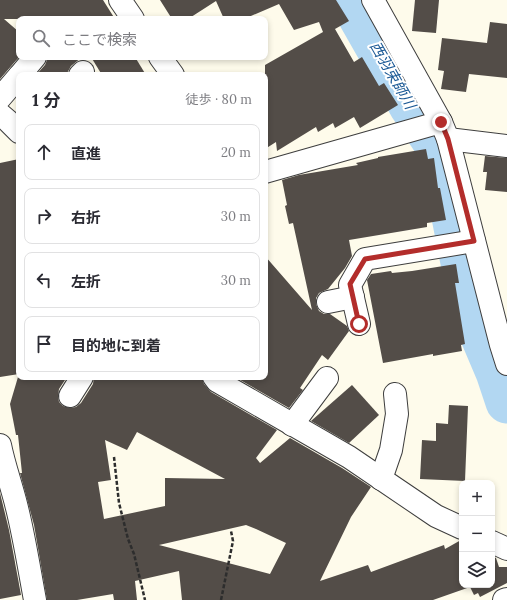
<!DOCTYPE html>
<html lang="ja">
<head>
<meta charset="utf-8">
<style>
	body { margin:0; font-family:Lora,"Noto Sans JP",serif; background:#f7f7f7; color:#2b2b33 }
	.controls { position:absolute; right:12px; bottom:12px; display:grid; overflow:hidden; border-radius:8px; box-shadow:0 2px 6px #0003 }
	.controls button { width:36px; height:36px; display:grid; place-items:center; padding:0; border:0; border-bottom:1px solid #e1e1e2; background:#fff; color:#2b2b33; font:20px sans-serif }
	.stop { position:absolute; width:12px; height:12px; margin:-9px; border:3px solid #b32d2b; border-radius:50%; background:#fff }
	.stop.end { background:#b32d2b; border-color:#fff; box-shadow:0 1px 4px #0008 }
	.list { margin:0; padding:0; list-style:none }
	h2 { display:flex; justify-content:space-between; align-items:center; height:52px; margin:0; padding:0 16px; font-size:17px }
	h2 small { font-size:13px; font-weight:400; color:#7c7c81 }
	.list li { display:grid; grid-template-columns:26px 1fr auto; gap:12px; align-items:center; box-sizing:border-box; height:56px; margin:0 8px 8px; padding:0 8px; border:1px solid #e1e1e2; border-radius:8px }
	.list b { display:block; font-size:15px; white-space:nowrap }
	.list em { font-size:13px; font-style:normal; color:#7c7c81 }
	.icon { flex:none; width:22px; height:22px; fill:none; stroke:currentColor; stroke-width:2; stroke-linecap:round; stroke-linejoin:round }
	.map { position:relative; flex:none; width:507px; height:600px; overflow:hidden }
	.search { position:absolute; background:#fff; box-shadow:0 2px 6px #0003; left:16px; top:16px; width:252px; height:44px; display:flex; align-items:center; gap:10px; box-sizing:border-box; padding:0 14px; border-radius:8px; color:#7c7c81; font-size:15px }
	.panel { position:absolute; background:#fff; box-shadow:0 2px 6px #0003; left:16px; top:72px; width:252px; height:308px; border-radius:8px }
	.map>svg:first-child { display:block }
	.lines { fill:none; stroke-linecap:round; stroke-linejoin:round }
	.river { stroke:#b2d7f2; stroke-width:43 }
	.building { fill:#534d48; fill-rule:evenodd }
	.minor-casing { stroke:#3e3e3e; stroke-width:24 }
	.path { stroke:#2d2d2d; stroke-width:2.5; stroke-dasharray:4 2; stroke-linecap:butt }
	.minor { stroke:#fff; stroke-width:22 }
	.route { stroke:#b32d2b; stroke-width:5 }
	.labels { text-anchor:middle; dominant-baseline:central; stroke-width:4; stroke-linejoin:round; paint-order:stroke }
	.water-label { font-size:15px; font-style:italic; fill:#1c5a96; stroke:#fff }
</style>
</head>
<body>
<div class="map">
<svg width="507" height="600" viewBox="0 0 507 600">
	<rect width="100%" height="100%" fill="#fefbeb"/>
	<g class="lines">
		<polyline class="river" points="350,0 411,107 440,151 472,313 497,372 507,402"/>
	</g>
	<g class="building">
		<polygon points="0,0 103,0 115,19 4,19 19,32 19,57 0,79"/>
		<polygon points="160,0 336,0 349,21 335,29 354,62 362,57 379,86 384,83 398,105 360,128 354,117 335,128 333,123 318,132 316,127 277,151 276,142 265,149 265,65 323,32 319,22 294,30 279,4 244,19 224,19 216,1 188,19 172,19"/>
		<polygon points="415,0 439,0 436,33 412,31"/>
		<polygon points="490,22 507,24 507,78 469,74 466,92 441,89 444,71 438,70 442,38 487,43"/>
		<polygon points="47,57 82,57 71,66 66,75 36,75 45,65 47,60"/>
		<polygon points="91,57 135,57 146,75 102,75"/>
		<polygon points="426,149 428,159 434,158 438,188 440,188 446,220 427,223 427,227 349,240 352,256 345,268 328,289 319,293 316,298 316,304 319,311 324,314 330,314 347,326 349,331 328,360 322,355 300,388 303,390 289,408 235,377 265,377 265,256 312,310 293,223 289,224 285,206 287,205 282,180 299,175 358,165 356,163 378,158 378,157"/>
		<polygon points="485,156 507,158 507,192 485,190 487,172 483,172"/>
		<polygon points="19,159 19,374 0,377 0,163"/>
		<polygon points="456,264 459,283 455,283 465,344 461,345 462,351 433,356 433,354 383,363 367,280 371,274 391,271 392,273 412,271"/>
		<path d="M 18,377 L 67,377 L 59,389 L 58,396 L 59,402 L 63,406 L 70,408 L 76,407 L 81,403 L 93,384 L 94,377 L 202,377 L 204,384 L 211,392 L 277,430 L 256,458 L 260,463 L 290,438 L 342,468 L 371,487 L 351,517 L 320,581 L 368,565 L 371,572 L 444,545 L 445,549 L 461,540 L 462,540 L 462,585 L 492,585 L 492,556 L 496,558 L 499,567 L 507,567 L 507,583 L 480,597 L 478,593 L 474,595 L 470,587 L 433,600 L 182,600 L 179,571 L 135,581 L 137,600 L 114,600 L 113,594 L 77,600 L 47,600 L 34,525 L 20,473 L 22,473 L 18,435 L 16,435 L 10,404 ZM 137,432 L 225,479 L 165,478 L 165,506 L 104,519 L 98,482 L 111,480 L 105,440 L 127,450 ZM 246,525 L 256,529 L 286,543 L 270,574 L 159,545 Z"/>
		<polygon points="352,385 379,415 349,443 311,421"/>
		<polygon points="449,405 468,406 465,481 420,479 422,440 436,441 436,423 448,424"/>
		<polygon points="0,493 9,530 21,595 0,599"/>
	</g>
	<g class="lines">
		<defs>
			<g id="minor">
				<polyline points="120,0 133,19"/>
				<polyline points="373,0 441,122 448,139 501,345 507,364"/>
				<polyline points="160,57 173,75"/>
				<polyline points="20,75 35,57"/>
				<polyline points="80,75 83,72"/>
				<polyline points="0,98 19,76"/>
				<polyline points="0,114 7,120 19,132"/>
				<polyline points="448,139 507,146"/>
				<polyline points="265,172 441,122"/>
				<polyline points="328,302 353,297"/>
				<polyline points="359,324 350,285 365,259 474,241"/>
				<polyline points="214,377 217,381 349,457 436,516 462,528"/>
				<polyline points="70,396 82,377"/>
				<polyline points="292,425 327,378"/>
				<path d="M 0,445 C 4,465 11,484 16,504 C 24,535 29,568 35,600"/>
				<polyline points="381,479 391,450 397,414 395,394"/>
				<polyline points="492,542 507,549"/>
				<polyline points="504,600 507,599"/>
			</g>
		</defs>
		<use href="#minor" class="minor-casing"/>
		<g class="path">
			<polyline points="114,457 119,503 128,539 134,554 145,600"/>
			<polyline points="221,600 233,541 231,531"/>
		</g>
		<use href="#minor" class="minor"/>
	</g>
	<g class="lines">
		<polyline class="route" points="359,324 350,284 365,259 474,241 448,139 441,122"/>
	</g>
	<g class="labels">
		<g class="water-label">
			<text transform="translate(393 75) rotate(60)">西羽束師川</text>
		</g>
	</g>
</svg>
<div class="controls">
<button>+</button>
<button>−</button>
<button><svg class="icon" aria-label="layers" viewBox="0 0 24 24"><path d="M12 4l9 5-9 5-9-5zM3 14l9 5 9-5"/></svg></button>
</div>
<div class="stop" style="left:359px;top:324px"></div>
<div class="stop end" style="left:441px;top:122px"></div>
<div class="search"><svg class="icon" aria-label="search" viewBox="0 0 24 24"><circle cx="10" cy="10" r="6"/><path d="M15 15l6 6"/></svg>ここで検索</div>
<section class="panel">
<h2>1 分<small>徒歩 · 80 m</small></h2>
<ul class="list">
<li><svg class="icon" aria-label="ahead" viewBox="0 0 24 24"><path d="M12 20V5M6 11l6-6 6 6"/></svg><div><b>直進</b></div><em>20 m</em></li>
<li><svg class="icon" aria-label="right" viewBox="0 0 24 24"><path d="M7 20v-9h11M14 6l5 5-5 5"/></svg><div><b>右折</b></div><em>30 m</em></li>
<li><svg class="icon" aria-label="left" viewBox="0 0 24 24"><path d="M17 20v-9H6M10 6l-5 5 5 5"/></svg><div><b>左折</b></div><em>30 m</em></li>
<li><svg class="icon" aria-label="arrive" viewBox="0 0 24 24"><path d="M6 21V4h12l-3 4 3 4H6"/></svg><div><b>目的地に到着</b></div></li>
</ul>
</section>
</div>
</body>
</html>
